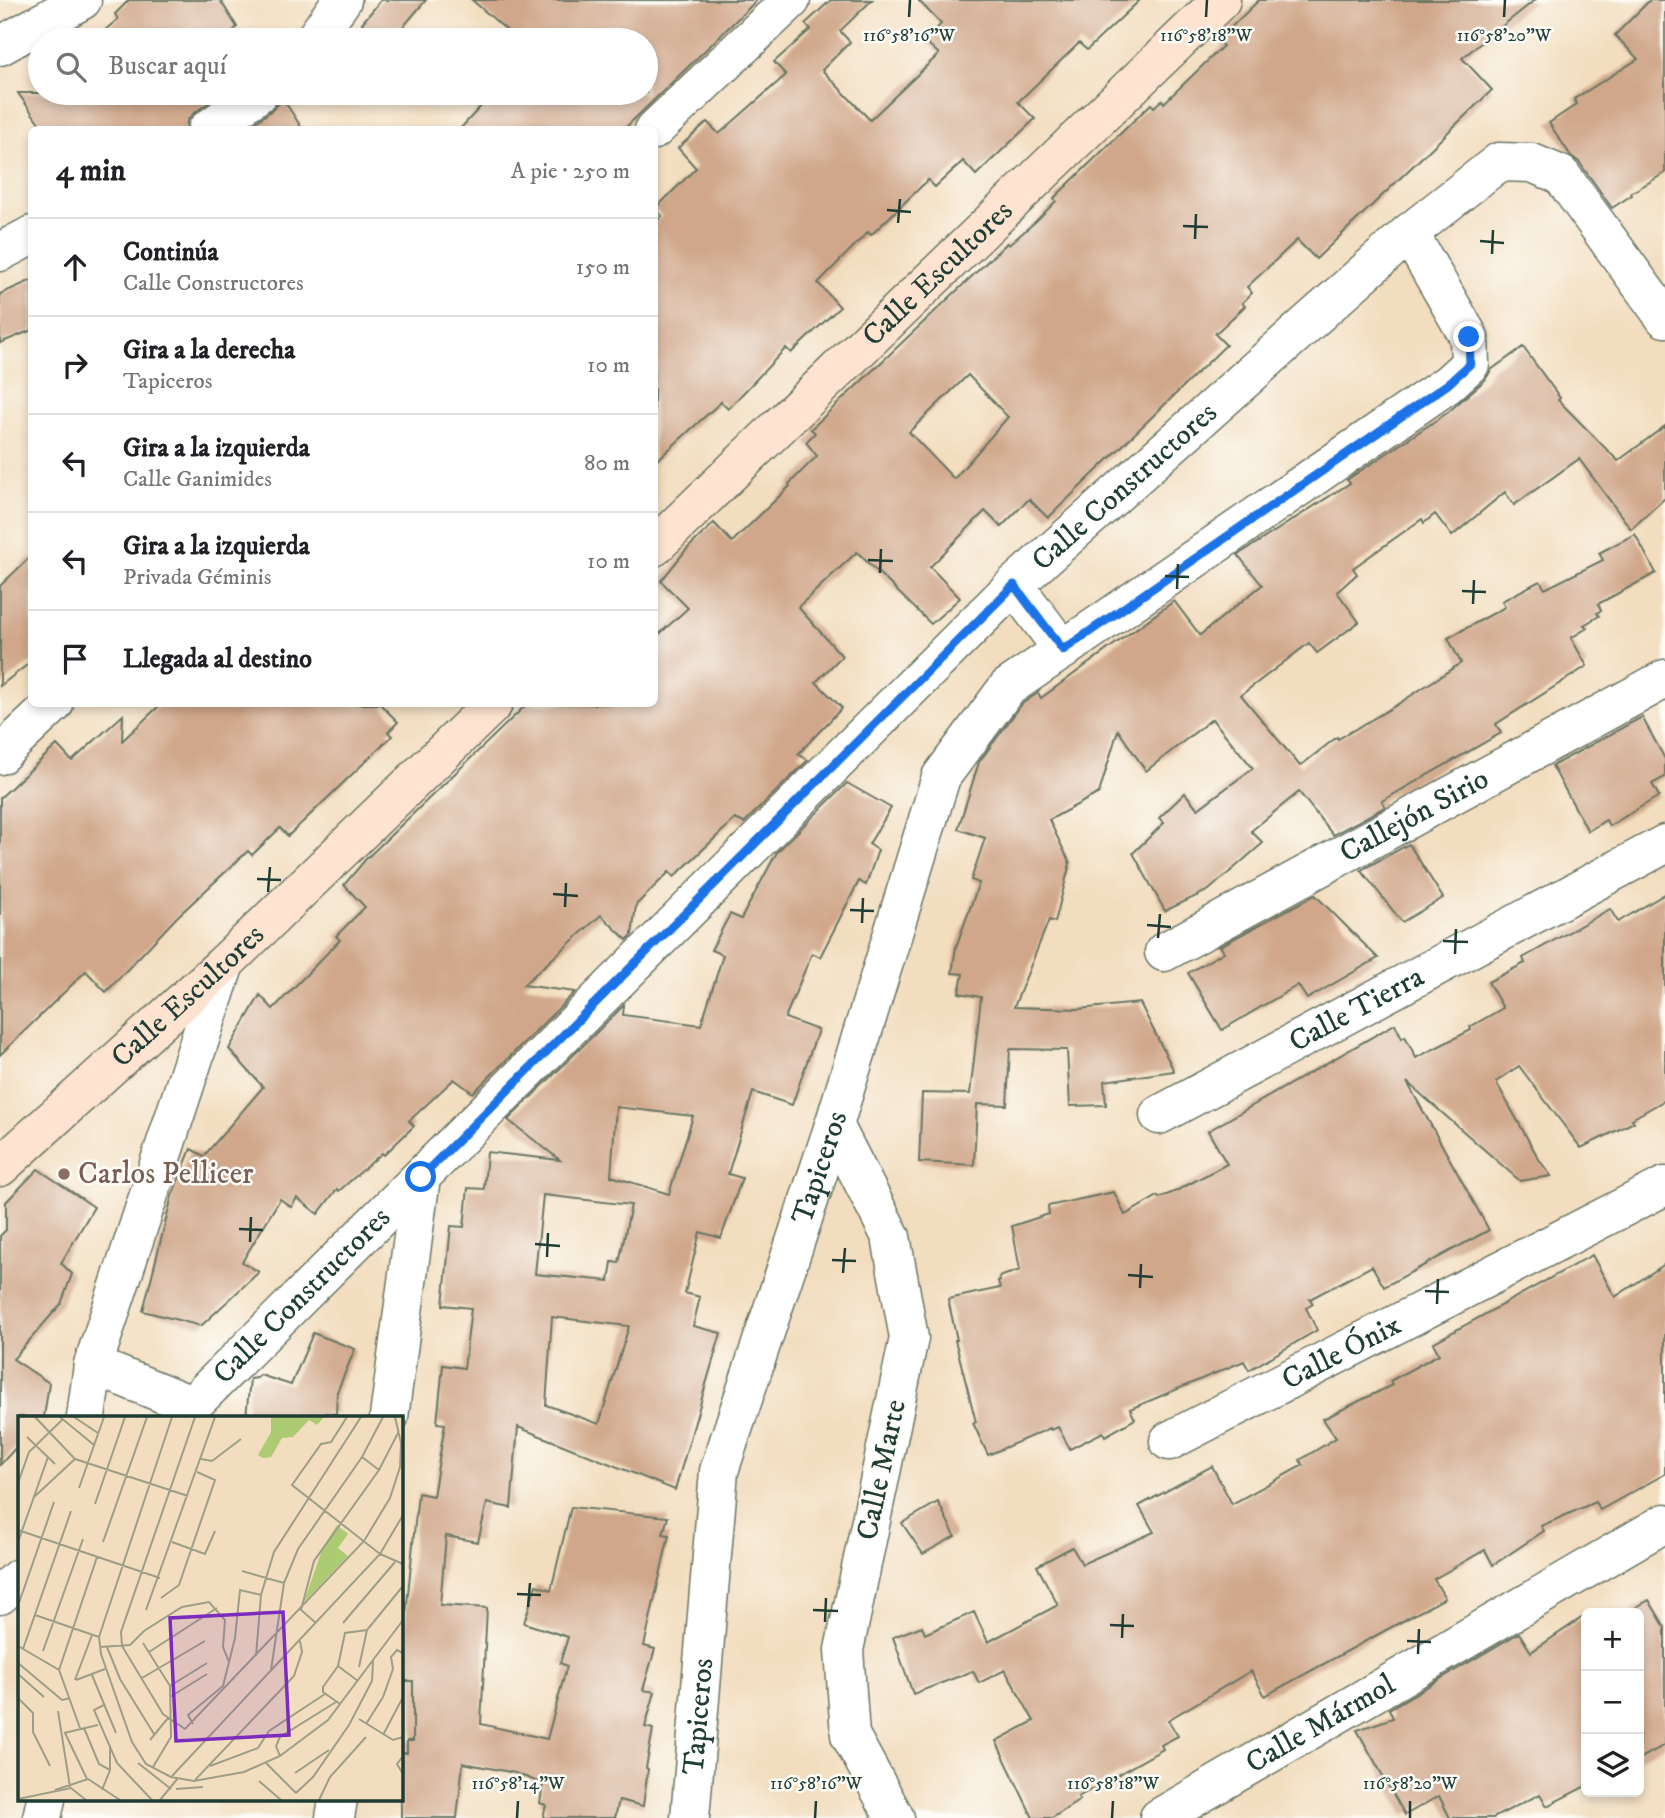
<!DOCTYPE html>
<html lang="es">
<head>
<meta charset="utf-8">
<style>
	body { margin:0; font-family:"IM FELL DW Pica",serif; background:#f6f6f6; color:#202124 }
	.controls { position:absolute; right:21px; bottom:21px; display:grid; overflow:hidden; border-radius:10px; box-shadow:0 4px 10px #0003 }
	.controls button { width:63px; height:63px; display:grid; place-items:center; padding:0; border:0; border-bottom:2px solid #e0e0e0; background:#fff; color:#202124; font:35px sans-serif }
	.stop { position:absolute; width:21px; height:21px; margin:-16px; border:5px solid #1a73e8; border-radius:50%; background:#fff }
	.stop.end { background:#1a73e8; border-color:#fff; box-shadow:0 2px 7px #0008 }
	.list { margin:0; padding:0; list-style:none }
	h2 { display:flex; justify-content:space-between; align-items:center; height:91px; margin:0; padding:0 28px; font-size:30px }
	h2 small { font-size:23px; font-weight:400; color:#757577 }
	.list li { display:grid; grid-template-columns:46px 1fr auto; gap:21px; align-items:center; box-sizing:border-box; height:98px; padding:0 28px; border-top:2px solid #e0e0e0 }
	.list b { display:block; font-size:26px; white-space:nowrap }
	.list p { margin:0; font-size:23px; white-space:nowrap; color:#757577 }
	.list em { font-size:23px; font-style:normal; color:#757577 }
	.icon { flex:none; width:38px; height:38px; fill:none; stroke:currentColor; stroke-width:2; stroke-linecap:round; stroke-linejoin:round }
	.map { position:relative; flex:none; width:1665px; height:1818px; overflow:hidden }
	.search { position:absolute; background:#fff; box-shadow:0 4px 10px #0003; left:28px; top:28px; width:630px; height:77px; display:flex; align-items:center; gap:18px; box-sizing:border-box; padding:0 24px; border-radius:38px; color:#757577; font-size:26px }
	.panel { position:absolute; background:#fff; box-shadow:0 4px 10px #0003; left:28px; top:126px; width:630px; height:581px; border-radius:10px }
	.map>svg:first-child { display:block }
	.building { fill:#d0a78a; fill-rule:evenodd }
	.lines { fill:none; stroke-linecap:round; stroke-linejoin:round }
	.street-casing { stroke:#697564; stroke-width:41 }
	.secondary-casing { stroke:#697564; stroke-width:41 }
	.street { stroke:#fff; stroke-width:38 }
	.secondary { stroke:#fee3d1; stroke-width:38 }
	.route { stroke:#1a73e8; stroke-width:9 }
	.ticks { fill:none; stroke:#1f3d34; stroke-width:2.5 }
	.education-dot { fill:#8d6e63; stroke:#fdfcf7; stroke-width:2.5 }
	.labels { text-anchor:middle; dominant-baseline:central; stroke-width:5; stroke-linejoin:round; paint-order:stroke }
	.street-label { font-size:30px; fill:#1f3d34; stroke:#fdfcf7 }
	.education-label { font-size:30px; fill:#785e54; stroke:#fdfcf7; text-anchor:start }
	.inset-road { fill:none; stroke:#9e9d87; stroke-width:2 }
	.view { fill:#7b2cbf; fill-opacity:0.15; stroke:#7b2cbf; stroke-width:3.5 }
	.inset-edge { fill:none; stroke:#1f3d34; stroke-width:3.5 }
	.ticks-label { font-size:18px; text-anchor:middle; fill:#1f3d34; stroke:#fdfcf7; stroke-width:5; stroke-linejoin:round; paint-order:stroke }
</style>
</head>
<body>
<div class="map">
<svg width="1665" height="1818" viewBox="0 0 1665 1818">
	<rect width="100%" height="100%" fill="#fdfcf7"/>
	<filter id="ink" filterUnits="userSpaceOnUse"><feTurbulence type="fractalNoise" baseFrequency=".0143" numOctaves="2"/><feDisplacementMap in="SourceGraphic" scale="14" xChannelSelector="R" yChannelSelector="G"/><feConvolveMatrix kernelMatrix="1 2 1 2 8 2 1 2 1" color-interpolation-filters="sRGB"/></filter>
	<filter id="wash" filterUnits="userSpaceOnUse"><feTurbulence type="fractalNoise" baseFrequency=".00686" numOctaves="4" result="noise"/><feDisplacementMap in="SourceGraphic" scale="28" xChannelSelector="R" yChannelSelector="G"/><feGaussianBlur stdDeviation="1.57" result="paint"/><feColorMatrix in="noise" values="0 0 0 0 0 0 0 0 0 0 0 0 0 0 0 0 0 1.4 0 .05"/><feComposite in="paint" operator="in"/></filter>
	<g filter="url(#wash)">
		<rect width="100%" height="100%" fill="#f2ddbe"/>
		<g id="blocks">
			<g class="building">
				<polygon points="129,0 220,0 237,27 225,40 109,40 103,32 118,19 115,14"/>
				<polygon points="381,0 426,0 392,40 382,40 362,23"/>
				<polygon points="472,0 757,0 623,130 459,130 493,93 646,93 646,40 518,40"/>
				<polygon points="831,0 872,0 840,31 850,42 822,70 870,120 939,54 925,41 941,24 918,0 1140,0 1087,50 1079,43 1018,102 1035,119 976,175 963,161 935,187 928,180 871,235 868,232 818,283 840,307 791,353 786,348 728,409 721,402 654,463 654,224 662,216 655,209 696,168 678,148 707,122 719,134 786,75 774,62 811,29 805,24"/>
				<path d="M 1259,0 L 1535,0 L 1462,58 L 1492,90 L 1316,259 L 1297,240 L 1247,287 L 1252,293 L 1242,303 L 1245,306 L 1215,334 L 1226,345 L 1048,518 L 1029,499 L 1001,527 L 985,511 L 930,567 L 960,598 L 931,624 L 857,552 L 798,607 L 842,656 L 816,682 L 842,708 L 798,754 L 808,760 L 744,823 L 735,819 L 674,877 L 669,872 L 636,905 L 632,935 L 627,940 L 601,915 L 523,985 L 575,992 L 473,1093 L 454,1079 L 409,1121 L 414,1126 L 384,1155 L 382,1153 L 339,1191 L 337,1189 L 318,1214 L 297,1198 L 291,1207 L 280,1199 L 242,1262 L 259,1272 L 201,1326 L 143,1311 L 172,1196 L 191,1149 L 204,1156 L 263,1087 L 229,1049 L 260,995 L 273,1009 L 340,940 L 336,936 L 365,907 L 344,885 L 365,860 L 527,704 L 654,704 L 654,639 L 688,608 L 661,581 L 686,550 L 714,523 L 732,542 L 790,486 L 789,484 L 817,456 L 806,442 L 815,433 L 811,429 L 1007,243 L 1009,245 L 1036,221 L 1056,201 L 1054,198 L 1151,104 L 1154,107 L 1162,100 L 1164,103 L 1223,46 L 1217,41 ZM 968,375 L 1008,417 L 954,479 L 909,432 Z"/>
				<polygon points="1650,0 1665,0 1665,173 1631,193 1632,195 1612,208 1579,162 1571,156 1549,123 1577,104 1574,99 1638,59 1615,35"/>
				<polygon points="18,93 222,93 194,113 187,120 186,130 44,130"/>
				<polygon points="280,94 303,130 245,130 272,110 279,103"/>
				<polygon points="32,280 32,330 0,343 0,294"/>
				<polygon points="1523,347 1560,398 1558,400 1618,461 1665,426 1665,498 1631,529 1579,459 1514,505 1505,492 1452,536 1435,514 1424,523 1422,519 1353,568 1357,574 1337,592 1359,622 1317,653 1309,643 1241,695 1300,766 1337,737 1338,739 1395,706 1461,663 1448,638 1505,607 1502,601 1536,583 1540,581 1545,589 1603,560 1599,553 1635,534 1656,573 1598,604 1601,610 1597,613 1599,616 1584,625 1587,628 1571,638 1587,666 1496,724 1501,733 1382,801 1385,807 1333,835 1299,792 1251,831 1263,843 1209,890 1165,911 1133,853 1164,823 1159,818 1185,793 1198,809 1253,768 1212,719 1146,771 1118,730 1099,793 1049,820 1070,863 1055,922 1049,920 1014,1007 1078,1009 1140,1003 1174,1071 1104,1081 1106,1105 1070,1106 1067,1050 1010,1049 1007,1105 977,1104 974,1165 919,1162 922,1093 970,1094 981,997 959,993 963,974 952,973 956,947 979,883 971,880 985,838 958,829 979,762 1022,704 1038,693 1041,698 1174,601 1200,635 1262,585 1238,555 1350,483 1347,480 1447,413 1485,380 1491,370"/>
				<polygon points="32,555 32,661 0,686 0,586"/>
				<polygon points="161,704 380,704 398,722 388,732 392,736 288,836 280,828 252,855 248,851 177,917 106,992 86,971 0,1055 0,798 57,745 72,761 123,715 122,741"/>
				<polygon points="1642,717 1665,759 1665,777 1652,784 1659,796 1609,826 1606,820 1588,831 1552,766"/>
				<path d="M 847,783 L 891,808 L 869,844 L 878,850 L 866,885 L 859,881 L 820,957 L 812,953 L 785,1018 L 818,1030 L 792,1105 L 753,1092 L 728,1174 L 742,1178 L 721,1238 L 700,1232 L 685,1293 L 700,1297 L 693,1326 L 721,1333 L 675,1490 L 518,1427 L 511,1508 L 487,1503 L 478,1542 L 446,1536 L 440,1605 L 487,1608 L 481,1724 L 547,1739 L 567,1666 L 560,1663 L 568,1637 L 524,1623 L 536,1585 L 551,1590 L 571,1507 L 668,1517 L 663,1534 L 669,1535 L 644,1646 L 655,1649 L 643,1690 L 655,1692 L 645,1727 L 653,1729 L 646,1768 L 648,1769 L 643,1806 L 619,1800 L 615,1818 L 543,1818 L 546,1805 L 540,1803 L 543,1784 L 515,1773 L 463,1763 L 457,1818 L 401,1818 L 401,1753 L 407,1753 L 407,1741 L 413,1741 L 413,1681 L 401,1681 L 401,1665 L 418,1493 L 433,1496 L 445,1424 L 437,1423 L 443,1365 L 464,1368 L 471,1308 L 443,1305 L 451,1226 L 464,1227 L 468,1188 L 484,1189 L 487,1152 L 560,1160 L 508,1120 L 624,1005 L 623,1015 L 701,1025 L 723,955 L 711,950 L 730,914 L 741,919 L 777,852 ZM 616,1107 L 693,1116 L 669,1194 L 611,1176 ZM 543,1195 L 631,1205 L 619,1263 L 612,1262 L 609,1281 L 535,1274 ZM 552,1317 L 629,1326 L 599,1424 L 546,1405 Z"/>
				<polygon points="1409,844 1443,898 1402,922 1361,870"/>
				<polygon points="1665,894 1665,1100 1632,1119 1634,1122 1581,1148 1519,1066 1496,1082 1540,1161 1551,1176 1520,1181 1407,1082 1489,1230 1384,1287 1372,1266 1310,1299 1313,1304 1306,1308 1317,1330 1249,1370 1244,1361 1130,1409 1135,1419 1105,1436 1103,1432 1070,1449 1058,1427 1051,1430 1050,1428 988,1455 973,1423 976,1422 955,1340 957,1340 948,1299 1000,1288 998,1281 1000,1281 999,1277 1020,1270 1012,1226 1049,1214 1048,1206 1114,1192 1125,1215 1158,1196 1159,1198 1174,1192 1227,1164 1208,1131 1395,1024 1402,1038 1405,1036 1416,1058 1471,1030 1470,1027 1503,1008 1488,982 1525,963 1523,958 1610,909 1618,922"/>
				<polygon points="1315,895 1378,958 1307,999 1298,985 1222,1030 1188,973 1224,952 1220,946"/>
				<polygon points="38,1169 94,1207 61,1263 72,1274 61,1304 13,1359 49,1383 44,1417 19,1417 19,1444 0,1465 0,1236 6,1230 6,1202"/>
				<polygon points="1592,1255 1615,1297 1665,1264 1665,1474 1600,1510 1595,1502 1541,1526 1544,1531 1493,1565 1485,1550 1434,1579 1445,1598 1265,1696 1251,1671 1168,1720 1178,1736 1161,1745 1163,1749 1078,1797 1080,1800 1052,1818 1033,1818 996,1741 1034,1721 1005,1670 979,1683 973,1671 913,1694 893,1637 922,1626 925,1634 974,1612 988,1642 1058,1605 1037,1566 1072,1547 1082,1564 1154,1532 1139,1506 1212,1466 1232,1504 1303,1465 1300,1460 1336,1438 1323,1419 1392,1385 1390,1381 1439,1354 1433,1343"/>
				<polygon points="313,1333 355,1349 337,1392 336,1414 326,1413 325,1417 246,1417 250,1379 257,1378 260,1375 291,1385"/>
				<polygon points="938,1502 955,1536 923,1554 902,1523"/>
				<polygon points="1649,1600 1665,1627 1665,1745 1639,1759 1639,1613 1626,1613"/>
				<polygon points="1586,1615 1586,1786 1547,1806 1540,1794 1493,1818 1450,1818 1439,1796 1405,1815 1357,1730 1393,1718 1389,1709 1519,1633 1531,1652"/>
			</g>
		</g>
	</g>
	<g filter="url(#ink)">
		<use href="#blocks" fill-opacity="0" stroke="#697564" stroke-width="2"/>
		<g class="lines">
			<defs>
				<g id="street">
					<polyline points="314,40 342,0"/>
					<polyline points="0,46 82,0"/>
					<polyline points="207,130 259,93"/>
					<polyline points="654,130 791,0"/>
					<polyline points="0,252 32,235"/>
					<polyline points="1014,585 1063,650"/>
					<polyline points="0,755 54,704"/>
					<path id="s1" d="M 1164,952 L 1665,679"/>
					<path id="s2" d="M 1159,1115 L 1665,844"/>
					<polyline points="834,1125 891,1237 909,1338 844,1650 850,1735 895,1818"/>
					<polyline points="93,1365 191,1405"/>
					<polyline points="86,1417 93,1365 225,963"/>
					<path id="s3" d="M 180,1417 L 1014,585 L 1409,233 L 1499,162 L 1532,163 L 1561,175 L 1665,318"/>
					<polyline points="389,1417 421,1177"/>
					<path id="s4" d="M 1169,1441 L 1665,1186"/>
					<polyline points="0,1595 19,1578"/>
					<polyline points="42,1818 46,1799"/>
					<polyline points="335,1818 338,1799"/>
					<path id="s5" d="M 690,1818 L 719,1471 L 834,1125 L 941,777 L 1007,688 L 1448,384 L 1470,364 L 1469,337 L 1409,233"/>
					<path id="s6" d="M 1159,1818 L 1665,1523"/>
				</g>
				<g id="secondary">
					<path id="s7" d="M 654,547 L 1221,0"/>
					<path id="s8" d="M 0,1167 L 225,963 L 493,704"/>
				</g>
			</defs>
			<use href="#street" class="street-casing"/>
			<use href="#secondary" class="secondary-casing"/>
			<use href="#street" class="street"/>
			<use href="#secondary" class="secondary"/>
		</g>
	</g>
	<g class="lines" filter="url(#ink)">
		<polyline class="route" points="421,1177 1014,585 1063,650 1448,384 1470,364 1469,337"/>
	</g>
	<path class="ticks" d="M 909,17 L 910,0M 1206,17 L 1207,0M 1504,17 L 1505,0M 887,210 L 911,212M 898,223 L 900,199M 1183,226 L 1208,227M 1195,239 L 1196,214M 1480,241 L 1504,243M 1492,254 L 1493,230M 868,560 L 893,561M 880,573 L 881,549M 1165,576 L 1189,577M 1177,589 L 1178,564M 1462,591 L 1486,592M 1473,604 L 1474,580M 257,879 L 281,880M 268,892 L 270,867M 553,894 L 578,896M 565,907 L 566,883M 850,910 L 874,911M 862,923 L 863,898M 1147,925 L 1171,927M 1158,938 L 1160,914M 1443,941 L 1468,942M 1455,954 L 1456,929M 239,1229 L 263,1230M 250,1242 L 251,1217M 535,1244 L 560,1246M 547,1257 L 548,1233M 832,1260 L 856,1261M 843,1273 L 845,1248M 1128,1275 L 1153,1277M 1140,1288 L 1141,1264M 1425,1291 L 1449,1292M 1437,1304 L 1438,1279M 517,1594 L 541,1595M 528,1607 L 530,1583M 813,1610 L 838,1611M 825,1622 L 826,1598M 1110,1625 L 1134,1626M 1122,1638 L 1123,1614M 1407,1641 L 1431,1642M 1418,1654 L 1419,1629M 517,1818 L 518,1801M 815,1818 L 816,1801M 1112,1818 L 1113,1801M 1410,1818 L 1410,1801"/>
	<circle class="education-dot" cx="64" cy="1174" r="7"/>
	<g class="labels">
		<g class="street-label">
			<text stroke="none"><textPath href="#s7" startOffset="394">Calle Escultores</textPath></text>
			<text stroke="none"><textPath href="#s3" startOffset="1326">Calle Constructores</textPath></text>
			<text stroke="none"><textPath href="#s1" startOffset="285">Callejón Sirio</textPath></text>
			<text stroke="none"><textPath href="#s8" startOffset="254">Calle Escultores</textPath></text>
			<text stroke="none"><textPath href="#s2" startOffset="224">Calle Tierra</textPath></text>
			<text stroke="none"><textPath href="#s5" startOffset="668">Tapiceros</textPath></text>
			<text stroke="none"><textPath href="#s3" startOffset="172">Calle Constructores</textPath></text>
			<text stroke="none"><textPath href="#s4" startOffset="194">Calle Ónix</textPath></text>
			<text transform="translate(882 1470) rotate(-78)">Calle Marte</text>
			<text stroke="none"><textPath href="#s5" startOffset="102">Tapiceros</textPath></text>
			<text stroke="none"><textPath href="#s6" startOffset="187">Calle Mármol</textPath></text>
		</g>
		<g class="education-label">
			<text x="78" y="1174">Carlos Pellicer</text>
		</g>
	</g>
	<g transform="translate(18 1416)">
		<rect width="385" height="385" fill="#f2ddbe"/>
		<path d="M 253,1 L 306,1 L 299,9 L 291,4 L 275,21 L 264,22 L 253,41 L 245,42 L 240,39 L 253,16 ZM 319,109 L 330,118 L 320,132 L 330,140 L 286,186 L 305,131 Z" fill="#accb73"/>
		<path class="inset-road" d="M 17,1 L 57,43M 42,1 L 76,29M 56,1 L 80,17M 154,1 L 81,221 L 83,238 L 114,326 L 128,348 L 153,361 L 176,365 L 226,356 L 262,340 L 310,304 L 385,204M 177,1 L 103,216 L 104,230 L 145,298 L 167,313 L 346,125 L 372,82 L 382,51 L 383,27 L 377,1M 329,1 L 313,26 L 303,28 L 274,69 L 362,138 L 385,148M 9,21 L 37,48M 344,41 L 361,54M 183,43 L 194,45 L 223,23M 0,67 L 11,36 L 44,4M 61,72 L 86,1M 15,82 L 57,43 L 170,80M 77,88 L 107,1M 0,114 L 142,162M 0,126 L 30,41M 85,126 L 129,1M 154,126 L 187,138 L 197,115M 224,155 L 266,167M 143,182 L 161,169 L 197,64 L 179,56M 1,187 L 36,86M 128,194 L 197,1M 17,199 L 81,221M 298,207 L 283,194 L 296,145 L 361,54 L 381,15M 325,207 L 377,146M 125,227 L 152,270 L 153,321 L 135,351M 0,230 L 41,254 L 62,312M 82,231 L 112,229 L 126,215 L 164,191 L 191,186 L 207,204 L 205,231 L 211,246M 89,231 L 102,263 L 136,318M 5,233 L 53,95M 25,235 L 65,123M 131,236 L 199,192M 238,240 L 243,179 L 256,136 L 343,1M 0,247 L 44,284 L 52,282M 320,250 L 340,265M 341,251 L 349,214 L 385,170M 41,254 L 79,141M 253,254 L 266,167 L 280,133 L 344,41 L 365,1M 0,258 L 26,281M 74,259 L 98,317M 124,262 L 187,225M 57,264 L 74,219M 58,264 L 87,253M 152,270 L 189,247M 152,281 L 189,258M 0,282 L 15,297 L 15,316 L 32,350M 322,288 L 305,276 L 305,271 L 320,250 L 327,217 L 349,214M 86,289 L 76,294 L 99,347 L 134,384M 40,295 L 52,371M 341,303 L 375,324 L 385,321M 175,308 L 170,299 L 205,270 L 217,222 L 222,174 L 243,179M 348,308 L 365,281 L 375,253 L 373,241 L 379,234 L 385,237M 66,312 L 81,348 L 92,354M 46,317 L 80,309M 47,317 L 69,363M 365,319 L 385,281M 132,324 L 150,302M 262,340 L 258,330 L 262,321 L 318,286M 385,340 L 379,348 L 385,358M 120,347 L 153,373M 248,347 L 278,377M 192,350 L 240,332 L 251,315 L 307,278M 277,357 L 311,334M 154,360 L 362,138 L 385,99M 177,364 L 276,260 L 284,236 L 282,225M 241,365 L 263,384M 158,373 L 185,371M 37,374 L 70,363 L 102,384M 84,374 L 92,354 L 92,329M 278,377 L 295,361 L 331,309 L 354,265 L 355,245M 0,383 L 53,372 L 68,384M 142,384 L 160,362M 301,384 L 312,361 L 348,321"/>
		<path class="view" d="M 265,196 L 271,319 L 158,325 L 152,202 Z"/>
		<rect width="385" height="385" class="inset-edge"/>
	</g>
	<g class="ticks-label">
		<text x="909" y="41">116°58'16"W</text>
		<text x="1206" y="41">116°58'18"W</text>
		<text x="1504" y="41">116°58'20"W</text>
		<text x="518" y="1789">116°58'14"W</text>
		<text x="816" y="1789">116°58'16"W</text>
		<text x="1113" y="1789">116°58'18"W</text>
		<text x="1410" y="1789">116°58'20"W</text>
	</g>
</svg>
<div class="controls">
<button>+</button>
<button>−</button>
<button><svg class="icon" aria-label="layers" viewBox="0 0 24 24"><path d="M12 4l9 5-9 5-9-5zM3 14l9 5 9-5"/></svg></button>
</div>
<div class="stop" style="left:421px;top:1177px"></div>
<div class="stop end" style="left:1469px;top:337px"></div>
<div class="search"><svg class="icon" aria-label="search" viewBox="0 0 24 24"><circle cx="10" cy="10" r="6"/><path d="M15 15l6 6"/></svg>Buscar aquí</div>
<section class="panel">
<h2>4 min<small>A pie · 250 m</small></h2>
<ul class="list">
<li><svg class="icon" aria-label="ahead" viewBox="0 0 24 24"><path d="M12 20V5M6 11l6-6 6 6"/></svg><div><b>Continúa</b><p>Calle Constructores</p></div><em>150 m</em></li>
<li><svg class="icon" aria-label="right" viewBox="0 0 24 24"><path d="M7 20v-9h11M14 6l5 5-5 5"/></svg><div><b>Gira a la derecha</b><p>Tapiceros</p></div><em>10 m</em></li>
<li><svg class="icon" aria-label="left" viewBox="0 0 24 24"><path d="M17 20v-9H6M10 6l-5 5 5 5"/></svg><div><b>Gira a la izquierda</b><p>Calle Ganimides</p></div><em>80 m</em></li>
<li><svg class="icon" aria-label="left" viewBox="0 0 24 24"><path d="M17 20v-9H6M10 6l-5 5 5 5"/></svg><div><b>Gira a la izquierda</b><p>Privada Géminis</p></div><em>10 m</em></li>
<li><svg class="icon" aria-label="arrive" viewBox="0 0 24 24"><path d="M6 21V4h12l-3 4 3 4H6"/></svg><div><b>Llegada al destino</b></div></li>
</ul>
</section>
</div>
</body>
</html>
